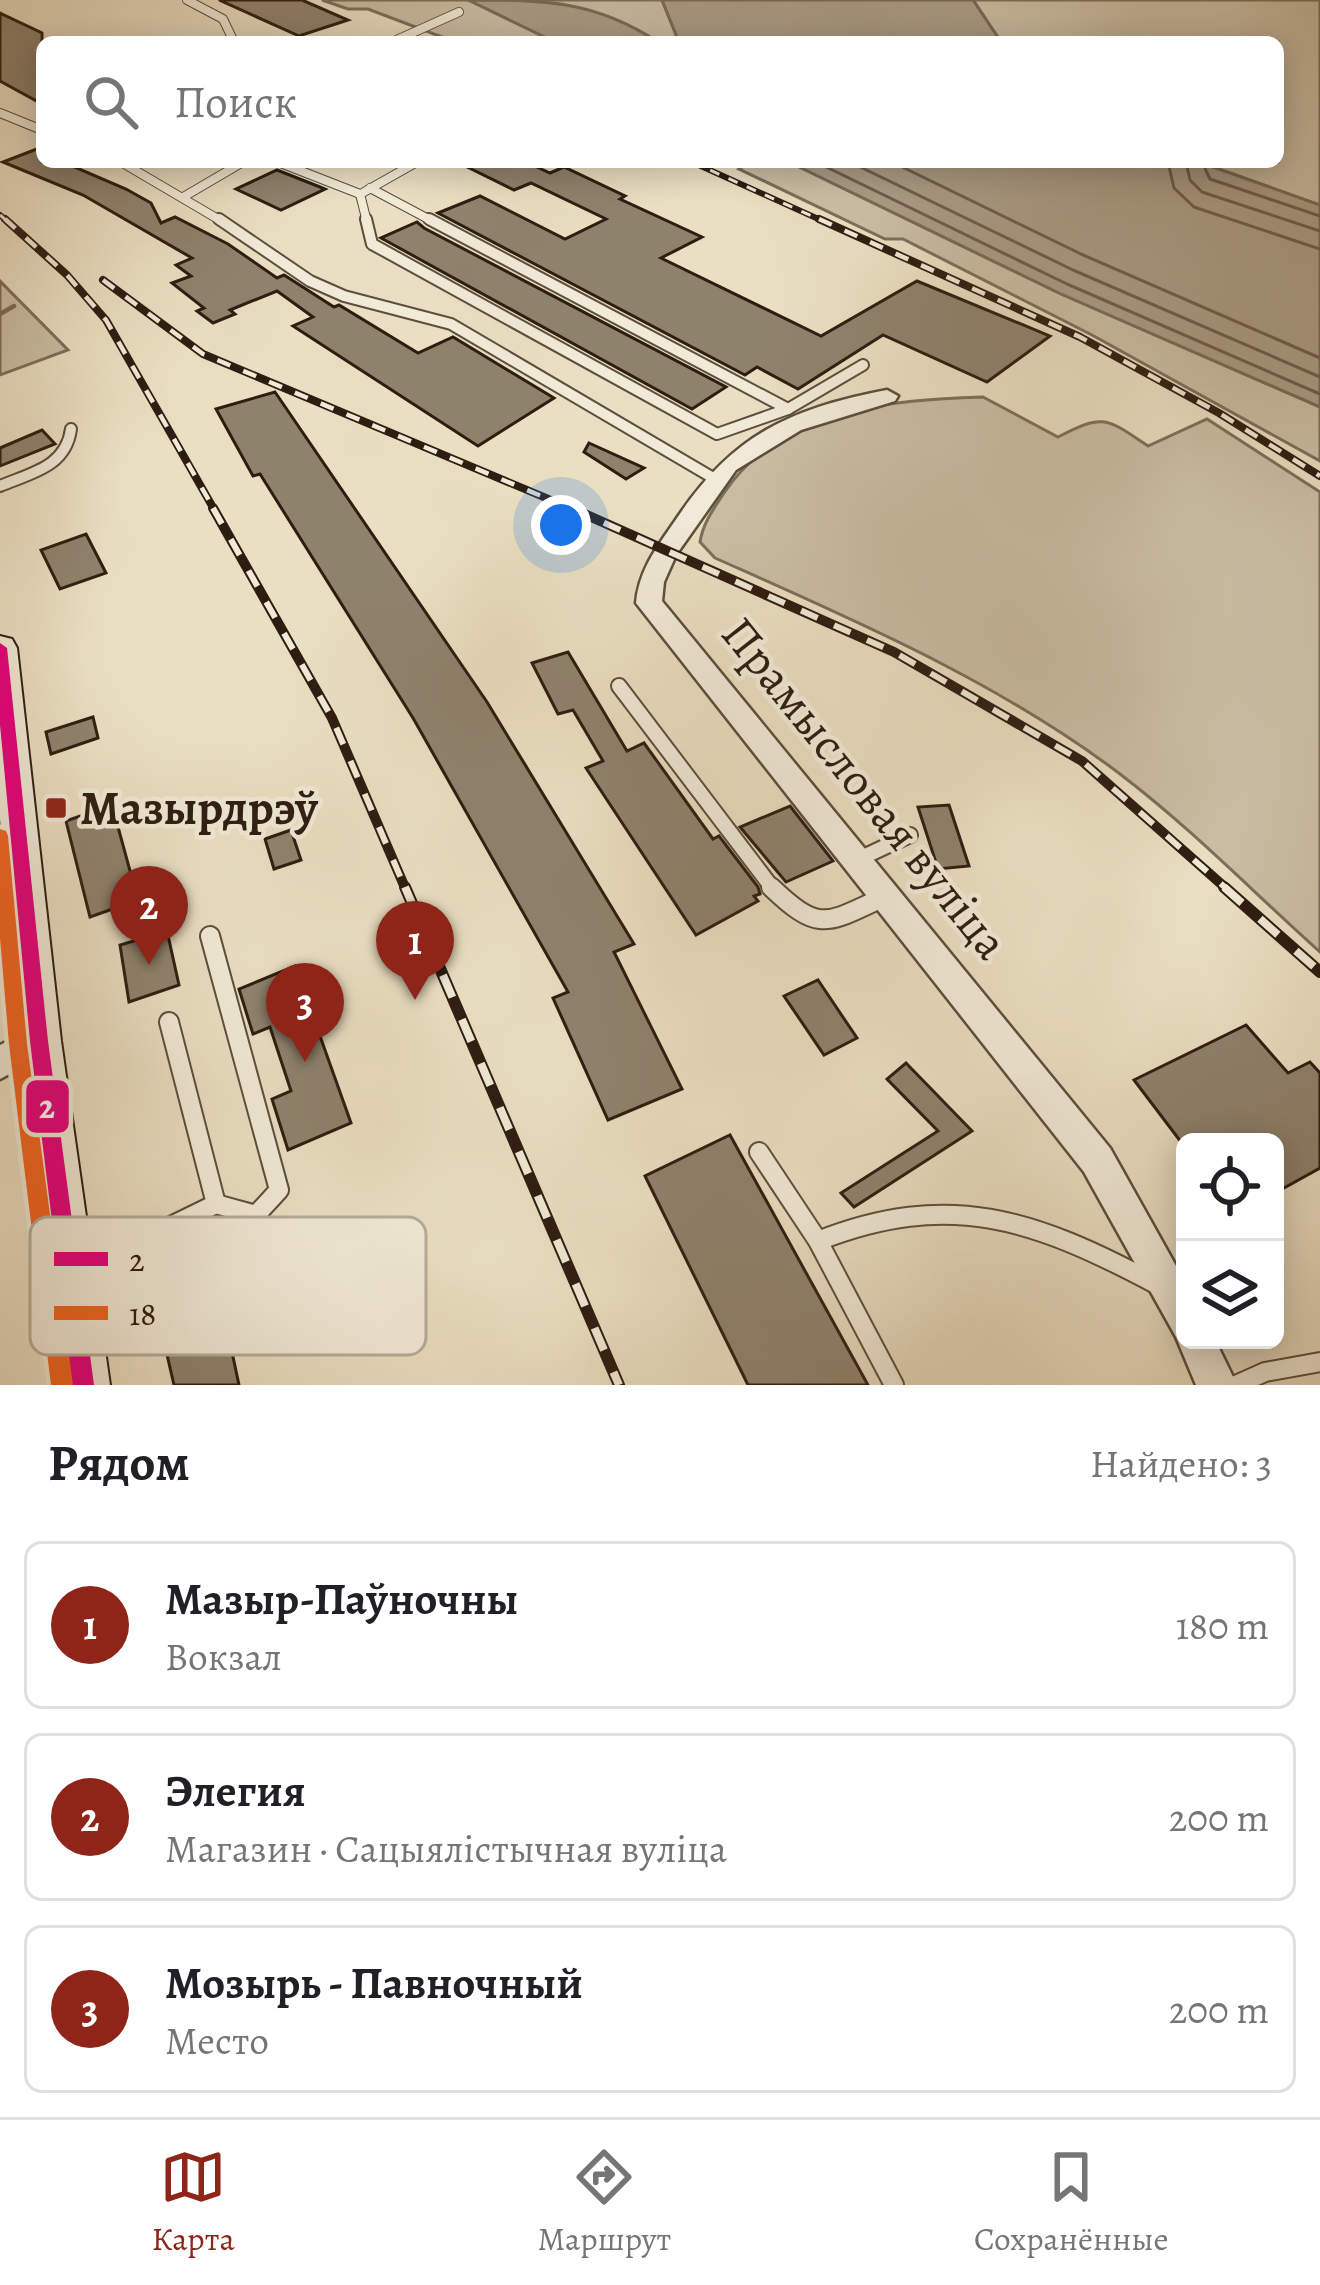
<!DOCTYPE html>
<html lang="ru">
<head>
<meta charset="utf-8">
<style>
	body { margin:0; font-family:Alegreya,serif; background:#f6f6f6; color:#202124 }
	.controls { position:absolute; right:36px; bottom:36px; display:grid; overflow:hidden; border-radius:18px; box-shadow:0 6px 30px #0003 }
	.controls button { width:108px; height:108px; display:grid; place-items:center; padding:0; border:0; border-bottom:3px solid #e0e0e0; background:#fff; color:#202124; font:60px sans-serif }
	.you { position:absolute; left:561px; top:525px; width:42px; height:42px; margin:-30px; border:9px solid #fff; border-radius:50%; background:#1a73e8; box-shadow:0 0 0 18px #1a73e833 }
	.badge { display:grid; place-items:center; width:78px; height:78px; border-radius:50%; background:#8f2418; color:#fff; font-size:39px; font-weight:700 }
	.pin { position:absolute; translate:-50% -99px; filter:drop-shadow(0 3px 6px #0008) }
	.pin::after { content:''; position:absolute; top:63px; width:42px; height:36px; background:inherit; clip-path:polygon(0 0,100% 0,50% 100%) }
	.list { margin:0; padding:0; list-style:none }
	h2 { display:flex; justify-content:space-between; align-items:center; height:156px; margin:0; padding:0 48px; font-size:51px }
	h2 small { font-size:39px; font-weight:400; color:#757577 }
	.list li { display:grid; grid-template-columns:78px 1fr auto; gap:36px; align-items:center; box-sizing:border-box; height:168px; margin:0 24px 24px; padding:0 24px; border:3px solid #e0e0e0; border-radius:18px }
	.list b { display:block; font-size:45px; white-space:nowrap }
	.list p { margin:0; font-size:39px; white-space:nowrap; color:#757577 }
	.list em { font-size:39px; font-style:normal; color:#757577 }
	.icon { flex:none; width:66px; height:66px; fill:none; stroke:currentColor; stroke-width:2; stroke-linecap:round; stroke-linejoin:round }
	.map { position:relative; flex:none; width:1320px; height:1385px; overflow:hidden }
	.search { position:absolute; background:#fff; box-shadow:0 6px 30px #0003; left:36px; right:36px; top:36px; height:132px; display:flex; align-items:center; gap:30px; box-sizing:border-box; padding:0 42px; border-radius:18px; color:#757577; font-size:45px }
	.sheet { height:732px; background:#fff }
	nav { display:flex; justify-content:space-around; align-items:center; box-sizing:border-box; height:168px; border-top:3px solid #e0e0e0; background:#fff; font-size:33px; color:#757577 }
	nav a { display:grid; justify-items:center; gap:6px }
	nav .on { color:#8f2418 }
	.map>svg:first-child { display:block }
	.green { fill:#cabea4; stroke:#7c6e5a; stroke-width:3 }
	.water { fill:#aa9d86; stroke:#786a57; stroke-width:3 }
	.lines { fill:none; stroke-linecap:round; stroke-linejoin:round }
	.shore { stroke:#6c5d4c; stroke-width:3 }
	.stream { stroke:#786a57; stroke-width:4.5 }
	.building { fill:#8f826d; stroke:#2d1d11; stroke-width:3 }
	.lane-far3-casing { stroke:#5c4e3d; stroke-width:10 }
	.lane-far2-casing { stroke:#5c4e3d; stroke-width:14 }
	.lane-far1-casing { stroke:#5c4e3d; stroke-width:18 }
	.lane-casing { stroke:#5c4e3d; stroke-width:22 }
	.street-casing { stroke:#5c4e3d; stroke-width:5 }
	.secondary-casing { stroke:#2d1d11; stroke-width:4 }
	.lane-far3 { stroke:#f1ead7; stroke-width:8 }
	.lane-far2 { stroke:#f1ead7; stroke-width:10 }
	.lane-far1 { stroke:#f1ead7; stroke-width:14 }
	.lane { stroke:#f1ead7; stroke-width:18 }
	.street { fill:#f1ead7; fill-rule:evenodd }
	.secondary { fill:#f1ead7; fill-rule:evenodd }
	.rail-far3-casing { stroke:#2d1d11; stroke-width:6 }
	.rail-far2-casing { stroke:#2d1d11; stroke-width:8 }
	.rail-far1-casing { stroke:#2d1d11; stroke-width:10 }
	.rail-casing { stroke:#2d1d11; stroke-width:12 }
	.rail-far3 { stroke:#f1ead7; stroke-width:3; stroke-dasharray:10; stroke-linecap:butt }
	.rail-far2 { stroke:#f1ead7; stroke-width:4.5; stroke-dasharray:14; stroke-linecap:butt }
	.rail-far1 { stroke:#f1ead7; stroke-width:6; stroke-dasharray:18; stroke-linecap:butt }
	.rail { stroke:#f1ead7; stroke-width:8; stroke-dasharray:24; stroke-linecap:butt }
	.bus-1-casing { stroke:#f1ead7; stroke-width:9 }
	.bus-2-casing { stroke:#f1ead7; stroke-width:9 }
	.bus-1 { fill:#e5007d; fill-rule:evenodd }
	.bus-2 { fill:#f26522; fill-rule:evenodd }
	.poi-dot { fill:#8f2418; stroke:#f1ead7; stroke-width:4.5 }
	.labels { text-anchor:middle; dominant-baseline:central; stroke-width:9; stroke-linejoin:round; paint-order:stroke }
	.street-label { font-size:48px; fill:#2d1d11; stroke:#f1ead7 }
	.poi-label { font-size:48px; font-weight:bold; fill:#2d1d11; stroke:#f1ead7; text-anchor:start }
	.key { fill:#f1ead7; stroke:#b6ac9c; stroke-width:3 }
	.key-label { font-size:33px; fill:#2d1d11 }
	.line-badge { stroke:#f1ead7; stroke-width:4.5 }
	.badge-label { font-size:33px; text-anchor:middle; font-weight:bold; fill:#fff }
</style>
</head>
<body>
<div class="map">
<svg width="1320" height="1385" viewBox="0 0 1320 1385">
	<rect width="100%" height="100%" fill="#eadfc2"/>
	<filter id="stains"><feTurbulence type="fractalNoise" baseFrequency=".00167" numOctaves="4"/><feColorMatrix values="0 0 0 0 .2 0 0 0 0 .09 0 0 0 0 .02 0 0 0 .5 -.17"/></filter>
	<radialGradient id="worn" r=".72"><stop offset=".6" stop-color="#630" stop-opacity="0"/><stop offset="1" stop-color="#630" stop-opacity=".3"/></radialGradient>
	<g class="green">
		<polygon points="322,0 662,0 679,42 455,42 368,9 348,9"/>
		<polygon points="973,0 1320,0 1320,205 1199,162 1278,162 1278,42 1001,42"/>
		<polygon points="736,162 789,162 1061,294 1320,407 1320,461 1092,335 903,239 885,239 739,169 744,166"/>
		<polygon points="0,281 68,350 0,375"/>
		<path d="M 983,397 L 1058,437 C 1104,413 1106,418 1148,446 L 1207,419 L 1320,492 L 1320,952 C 1254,893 1191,828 1120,774 C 999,682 854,620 715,558 L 700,542 C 703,523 714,508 724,493 C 780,408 892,400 983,397 Z"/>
	</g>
	<g class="water">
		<path d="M 468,0 C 544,0 594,0 658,42 L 555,42 Z"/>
		<polygon points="662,0 973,0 1001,42 679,42"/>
		<polygon points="789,162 1199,162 1320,205 1320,407 1061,294"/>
	</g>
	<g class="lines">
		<g class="shore">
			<polyline points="816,162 1067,284 1320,394"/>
			<polyline points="850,162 1073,270 1320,377"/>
			<polyline points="892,162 1081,254 1320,358"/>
			<polyline points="1168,162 1174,188 1194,207 1320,249"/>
			<polyline points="1186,162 1190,180 1202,192 1320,231"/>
			<polyline points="1202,162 1210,179 1320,216"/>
		</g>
		<polyline class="stream" points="0,314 14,306"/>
	</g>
	<g class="building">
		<polygon points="219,0 302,0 348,20 299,36"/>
		<polygon points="0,13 42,33 42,104 0,81"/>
		<polygon points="42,147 42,162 63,162 126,189 151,203 161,223 175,217 228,244 277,278 284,275 334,307 339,305 418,353 453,337 554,398 478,446 293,326 313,317 277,291 230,310 235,314 213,323 197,311 204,308 172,283 191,276 176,265 192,258 83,195 3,162"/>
		<polygon points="457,162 526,162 550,173 564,167 625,196 620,199 702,237 661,258 821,336 917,281 1050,336 987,382 883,335 798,389 757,367 745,375 438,213 480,196 565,239 606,219 531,183 514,190"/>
		<polygon points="277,170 320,187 325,189 281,210 236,189"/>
		<polygon points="417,222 424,228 726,387 692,409 381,238"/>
		<polygon points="275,392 487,702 634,944 614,952 682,1089 608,1120 553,998 568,992 413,718 260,474 253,476 216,409"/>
		<polygon points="42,430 55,444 0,466 0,448"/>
		<polygon points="589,443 644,468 626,479 584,452"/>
		<polygon points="86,534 106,573 60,589 41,550"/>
		<polygon points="568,652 627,751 644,743 713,839 719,836 758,887 760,894 754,896 758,901 696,935 586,768 603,761 573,710 558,714 532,663"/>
		<polygon points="93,717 98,738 51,754 46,732"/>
		<polygon points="112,805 138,900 90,917 66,821"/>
		<polygon points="949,805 969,866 938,869 918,807"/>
		<polygon points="790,806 833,861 786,882 740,827"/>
		<polygon points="291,830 301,860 274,869 265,839"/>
		<polygon points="167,931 179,985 129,1002 120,945"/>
		<polygon points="295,966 351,1123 288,1150 272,1099 291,1091 270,1027 253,1034 239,989"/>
		<polygon points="818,980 857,1038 824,1055 784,996"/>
		<polygon points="1246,1025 1288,1073 1310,1062 1320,1073 1320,1168 1275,1193 1275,1142 1181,1142 1134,1080"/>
		<polygon points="906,1063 972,1131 854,1207 841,1193 938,1131 887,1079"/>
		<polygon points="730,1135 868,1385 748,1385 645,1176"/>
		<polygon points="225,1319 239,1385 174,1385 165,1346"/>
	</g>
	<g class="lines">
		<defs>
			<g id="lane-far3">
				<polyline points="187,0 223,19 234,42"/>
				<polyline points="392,42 459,12"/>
				<polyline points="0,113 42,130"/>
				<polyline points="121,162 223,222"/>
				<polyline points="278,162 360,194"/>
				<polyline points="370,188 434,222"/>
				<polyline points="364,192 417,162"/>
				<polyline points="360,194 367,222"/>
				<polyline points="185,196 243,162"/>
			</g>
			<g id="lane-far2">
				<polyline points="219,219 310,281 344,296 451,324 715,479"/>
				<polyline points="366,219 372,244 717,434 788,409 863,365"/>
				<polyline points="429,219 788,409"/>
				<path d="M 0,486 C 31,473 66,467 71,429"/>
			</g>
			<g id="lane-far1">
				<polyline points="619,686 774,890"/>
				<polyline points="859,859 910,835"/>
			</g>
			<g id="lane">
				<path d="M 771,887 C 820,934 827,923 884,897"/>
				<polyline points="210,936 279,1190 256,1215 216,1204"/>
				<polyline points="759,1152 818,1241 894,1385"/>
				<path d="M 818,1241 C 950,1189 1035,1220 1154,1283"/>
				<polyline points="79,1271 216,1204 169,1022"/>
				<polyline points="1236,1385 1265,1372 1320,1362"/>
			</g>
			<g id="street">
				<path d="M 887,390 L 898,396 L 895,401 L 801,430 L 736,470 L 676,555 L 664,582 L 662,601 L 1110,1148 L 1185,1282 L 1185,1340 L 1215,1340 L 1237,1385 L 1196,1385 L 1176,1337 L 1084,1172 L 636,603 C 639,570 657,547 675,521 C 731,436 788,409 887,390 Z"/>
				<polygon points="39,1026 51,1030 56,1041 51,1052 0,1079 0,1045"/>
			</g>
			<polygon id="secondary" points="0,636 12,639 17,648 61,1041 110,1385 56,1385 17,1041 0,819"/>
		</defs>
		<use href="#lane-far3" class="lane-far3-casing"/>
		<use href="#lane-far2" class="lane-far2-casing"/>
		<use href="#lane-far1" class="lane-far1-casing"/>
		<use href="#lane" class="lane-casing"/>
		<use href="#street" class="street-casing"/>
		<use href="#secondary" class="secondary-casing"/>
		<use href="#lane-far3" class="lane-far3"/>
		<use href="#lane-far2" class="lane-far2"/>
		<use href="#lane-far1" class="lane-far1"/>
		<use href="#lane" class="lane"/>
		<use href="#street" class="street"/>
		<use href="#secondary" class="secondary"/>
		<defs>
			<g id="rail-far3">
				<polyline points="692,162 825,222"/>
				<polyline points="0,215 8,222"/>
			</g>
			<g id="rail-far2">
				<polyline points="5,219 67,275 106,320 215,511"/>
				<polyline points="819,219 1080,337 1219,413 1320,476"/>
				<polyline points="103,280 203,354 577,511"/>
			</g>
			<g id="rail-far1">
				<polyline points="213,508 332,718 406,890"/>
				<polyline points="571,508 894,652 1082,761 1228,890"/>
			</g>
			<g id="rail">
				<polyline points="405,887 619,1385"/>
				<polyline points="1224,887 1320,972"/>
			</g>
		</defs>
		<use href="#rail-far3" class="rail-far3-casing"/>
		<use href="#rail-far2" class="rail-far2-casing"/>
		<use href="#rail-far1" class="rail-far1-casing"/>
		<use href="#rail" class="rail-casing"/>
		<use href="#rail-far3" class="rail-far3"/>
		<use href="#rail-far2" class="rail-far2"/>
		<use href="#rail-far1" class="rail-far1"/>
		<use href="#rail" class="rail"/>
		<defs>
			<polygon id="bus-1" points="0,643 7,648 48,1041 94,1385 72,1385 30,1041 0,725"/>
			<polygon id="bus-2" points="0,829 6,831 8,836 27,1044 73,1385 51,1385 9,1044 0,938"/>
		</defs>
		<use href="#bus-1" class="bus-1-casing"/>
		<use href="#bus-2" class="bus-2-casing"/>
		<use href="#bus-1" class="bus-1"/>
		<use href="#bus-2" class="bus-2"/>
	</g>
	<rect class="poi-dot" x="44" y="796" width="24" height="24" rx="6"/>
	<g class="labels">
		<g class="street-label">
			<text transform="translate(865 788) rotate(51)">Прамысловая вуліца</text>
		</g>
		<g class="poi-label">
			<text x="80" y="808">Мазырдрэў</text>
		</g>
	</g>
	<rect x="30" y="1217" width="396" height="138" rx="18" class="key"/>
	<rect x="54" y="1252" width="54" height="14" fill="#e5007d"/>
	<rect x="54" y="1306" width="54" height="14" fill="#f26522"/>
	<g class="key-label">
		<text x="129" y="1271">2</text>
		<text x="129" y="1325">18</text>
	</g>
	<rect class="line-badge" x="24" y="1078" width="47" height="57" rx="12" fill="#e5007d"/>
	<g class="badge-label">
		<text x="47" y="1118">2</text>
	</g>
	<rect width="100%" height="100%" filter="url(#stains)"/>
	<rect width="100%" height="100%" fill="url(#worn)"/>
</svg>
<div class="controls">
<button><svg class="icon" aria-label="locate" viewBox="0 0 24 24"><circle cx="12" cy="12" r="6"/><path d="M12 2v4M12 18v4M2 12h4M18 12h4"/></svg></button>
<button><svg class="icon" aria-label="layers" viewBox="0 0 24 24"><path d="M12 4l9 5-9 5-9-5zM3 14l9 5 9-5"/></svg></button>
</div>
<div class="you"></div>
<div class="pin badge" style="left:415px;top:1000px">1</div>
<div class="pin badge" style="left:149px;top:965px">2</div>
<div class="pin badge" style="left:305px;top:1062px">3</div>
<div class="search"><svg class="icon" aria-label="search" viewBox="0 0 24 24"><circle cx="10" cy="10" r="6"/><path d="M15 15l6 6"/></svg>Поиск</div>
</div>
<section class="sheet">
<h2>Рядом<small>Найдено: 3</small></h2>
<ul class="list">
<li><span class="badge">1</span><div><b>Мазыр-Паўночны</b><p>Вокзал</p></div><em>180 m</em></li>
<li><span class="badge">2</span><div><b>Элегия</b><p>Магазин · Сацыялістычная вуліца</p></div><em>200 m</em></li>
<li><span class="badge">3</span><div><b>Мозырь - Павночный</b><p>Место</p></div><em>200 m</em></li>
</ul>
</section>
<nav>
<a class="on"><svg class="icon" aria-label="map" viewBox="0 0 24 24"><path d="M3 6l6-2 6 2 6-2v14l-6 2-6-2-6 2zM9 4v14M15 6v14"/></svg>Карта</a>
<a><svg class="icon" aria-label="directions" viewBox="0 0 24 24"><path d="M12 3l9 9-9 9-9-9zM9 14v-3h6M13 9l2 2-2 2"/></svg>Маршрут</a>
<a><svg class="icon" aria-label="saved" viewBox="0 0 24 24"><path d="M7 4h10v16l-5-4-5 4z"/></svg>Сохранённые</a>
</nav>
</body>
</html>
